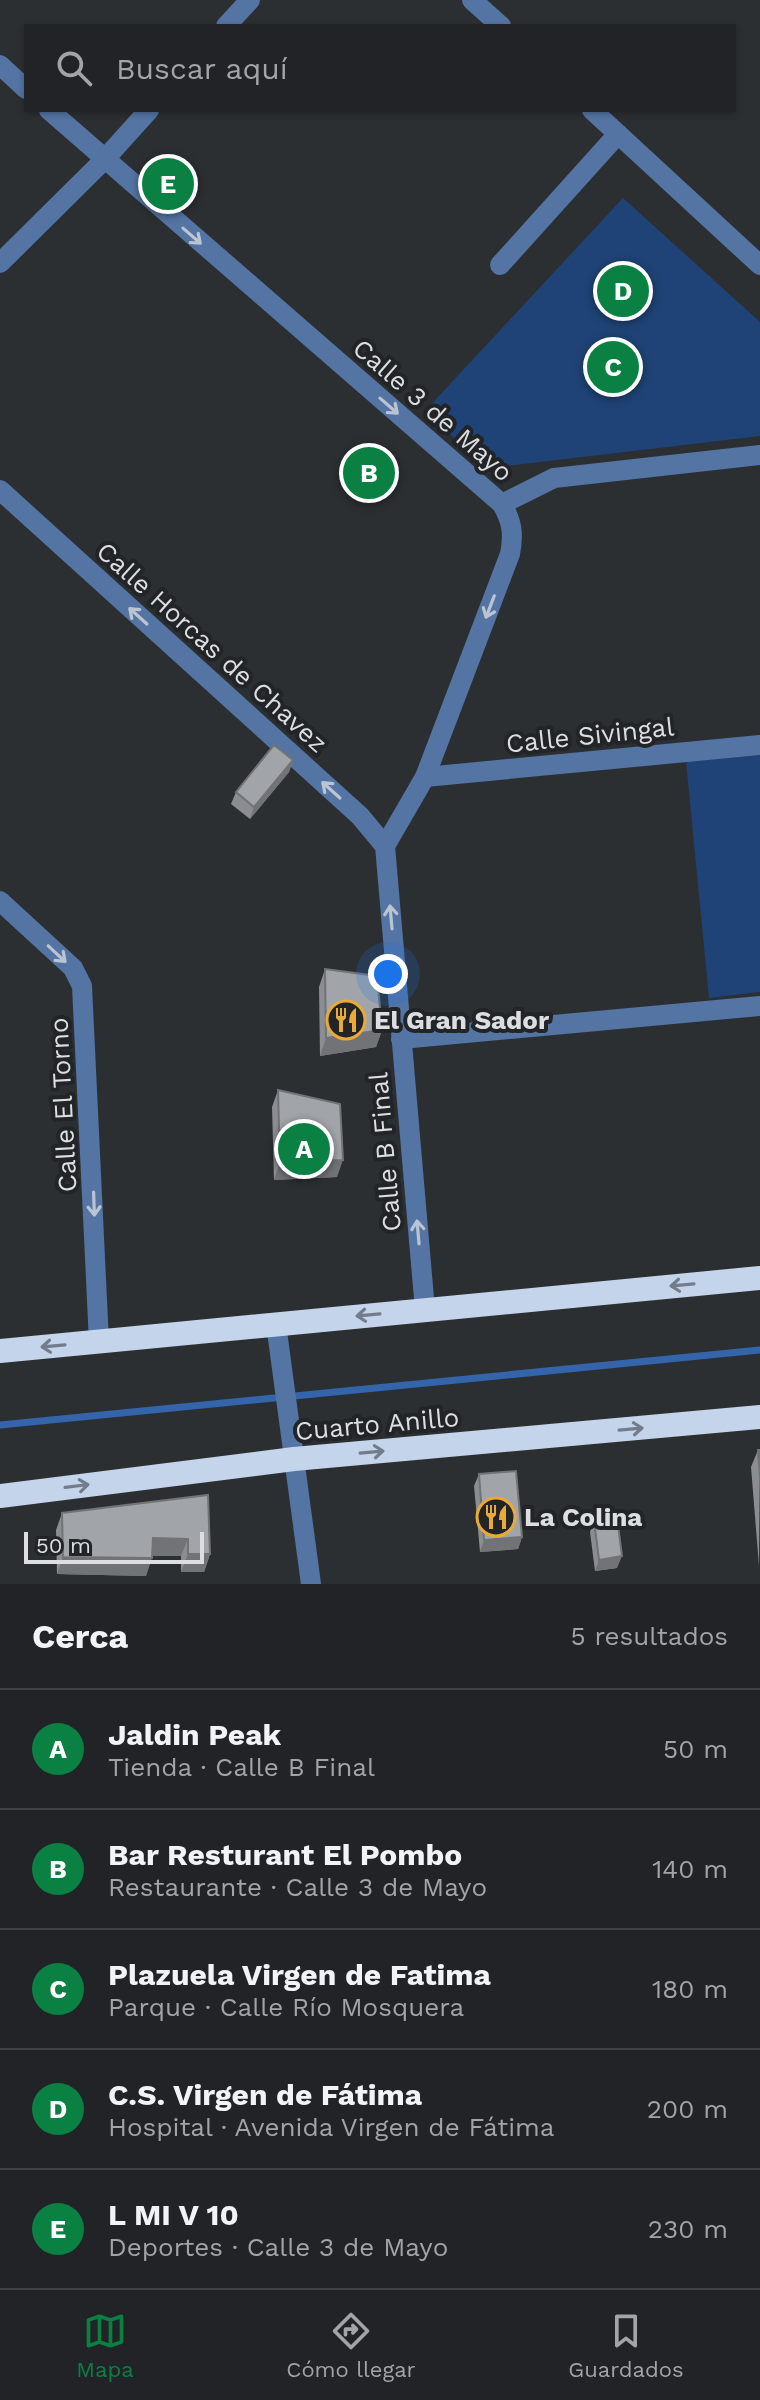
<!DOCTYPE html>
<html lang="es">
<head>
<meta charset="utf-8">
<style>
	body { margin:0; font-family:"Work Sans",sans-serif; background:#292b2e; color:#f1f3f6 }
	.scale { position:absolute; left:24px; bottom:20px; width:180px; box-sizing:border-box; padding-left:8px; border:4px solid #dddee1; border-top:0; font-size:22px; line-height:28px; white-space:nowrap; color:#dddee1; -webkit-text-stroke:6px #222528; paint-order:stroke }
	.you { position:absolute; left:388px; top:974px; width:28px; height:28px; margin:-20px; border:6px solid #fff; border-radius:50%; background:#1a73e8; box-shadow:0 0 0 12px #1a73e833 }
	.badge { display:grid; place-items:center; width:52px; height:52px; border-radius:50%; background:#0b8043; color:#fff; font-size:26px; font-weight:700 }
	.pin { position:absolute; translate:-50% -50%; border:4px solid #fff; box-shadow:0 2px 8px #0006 }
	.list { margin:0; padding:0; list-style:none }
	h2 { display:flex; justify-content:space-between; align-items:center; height:104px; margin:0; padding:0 32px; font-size:34px }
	h2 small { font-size:26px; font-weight:400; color:#a2a4a7 }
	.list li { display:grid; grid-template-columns:52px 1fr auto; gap:24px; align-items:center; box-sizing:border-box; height:120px; padding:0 32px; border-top:2px solid #3e4043 }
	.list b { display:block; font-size:30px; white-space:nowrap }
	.list p { margin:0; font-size:26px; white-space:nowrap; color:#a2a4a7 }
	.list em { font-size:26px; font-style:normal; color:#a2a4a7 }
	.icon { flex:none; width:44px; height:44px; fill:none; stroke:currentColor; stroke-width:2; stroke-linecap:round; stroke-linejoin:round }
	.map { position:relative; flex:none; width:760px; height:1584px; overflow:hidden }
	.search { position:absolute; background:#212326; box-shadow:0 2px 6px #0004; left:24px; right:24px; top:24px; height:88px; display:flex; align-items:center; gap:20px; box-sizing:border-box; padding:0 28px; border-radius:0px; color:#a2a4a7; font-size:30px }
	.sheet { height:704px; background:#212326 }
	nav { display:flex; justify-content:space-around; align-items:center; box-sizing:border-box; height:112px; border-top:2px solid #3e4043; background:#212326; font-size:22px; color:#a2a4a7 }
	nav a { display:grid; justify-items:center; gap:4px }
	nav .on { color:#0b8043 }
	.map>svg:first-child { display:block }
	.green { fill:#1f4376 }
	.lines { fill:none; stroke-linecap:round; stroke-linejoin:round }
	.stream { stroke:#3464aa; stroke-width:7 }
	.minor { stroke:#5474a3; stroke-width:20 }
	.highway { stroke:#c4d4eb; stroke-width:24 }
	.wall { fill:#8a8d91 }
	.shaded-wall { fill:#717376 }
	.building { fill:#a1a4a9; stroke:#717376; stroke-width:2 }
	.oneway { stroke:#bbc4d2 }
	.oneway2 { stroke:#737c8a }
	.labels { text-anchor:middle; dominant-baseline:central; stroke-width:8; stroke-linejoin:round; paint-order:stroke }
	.street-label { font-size:26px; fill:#dddee1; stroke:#222528 }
	.poi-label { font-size:26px; font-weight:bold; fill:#dddee1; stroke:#222528; text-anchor:start }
</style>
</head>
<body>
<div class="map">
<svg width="760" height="1584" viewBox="0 0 760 1584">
	<rect width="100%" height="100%" fill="#2c2f32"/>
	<g class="green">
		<polygon points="623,198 760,322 760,436 489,468 424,412"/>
		<polygon points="760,755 760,992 709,998 686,761"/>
	</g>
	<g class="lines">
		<polyline class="stream" points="0,1425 760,1350"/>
		<g class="minor">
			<polyline points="472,0 501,26"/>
			<polyline points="226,26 250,0"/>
			<polyline points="0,65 26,89"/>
			<path d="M 49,110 L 502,504 C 512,522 514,533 510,554 L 425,777 L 385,846"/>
			<polyline points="592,110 760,265"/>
			<polyline points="0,263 104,160 149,110"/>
			<polyline points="500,265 618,134"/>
			<polyline points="0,490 360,816 385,846 425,1310"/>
			<polyline points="502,504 554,478 760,455"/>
			<polyline points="425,777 760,745"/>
			<polyline points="0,901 73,968 82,986 99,1342"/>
			<polyline points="401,1039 760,1006"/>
			<polyline points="276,1324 311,1584"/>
		</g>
		<g class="highway">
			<polyline points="0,1351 760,1278"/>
			<polyline points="0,1496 294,1459 760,1417"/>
		</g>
	</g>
	<g class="wall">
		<polygon points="293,760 289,772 250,819 231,804 236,792"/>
		<polygon points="325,969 382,1030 376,1047 320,1056 319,987"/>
		<polygon points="278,1090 337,1177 274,1180 272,1107"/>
		<polygon points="758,1450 760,1450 759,1566 751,1467"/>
		<polygon points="479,1474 522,1537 518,1549 480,1552 474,1486"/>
		<polygon points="208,1495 210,1554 204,1572 181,1572 181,1556 152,1556 146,1576 57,1574 56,1530 62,1513"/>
		<polygon points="594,1520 617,1568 595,1571 590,1532"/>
	</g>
	<g class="shaded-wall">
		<polygon points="293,760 289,772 250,819 254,807"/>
		<polygon points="382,1030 376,1047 320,1056 326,1038"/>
		<polygon points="343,1160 337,1177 274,1180 280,1162"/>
		<polygon points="522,1537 518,1549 480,1552 484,1540"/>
		<polygon points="153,1538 188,1539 181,1556 147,1556"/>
		<polygon points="188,1554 210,1554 204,1572 181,1572"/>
		<polygon points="622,1556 617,1568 595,1571 599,1560"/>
		<polygon points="63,1557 152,1558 146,1576 57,1574"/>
	</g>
	<g class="building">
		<polygon points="274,745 293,760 254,807 236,792"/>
		<polygon points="325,969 377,976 382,1030 326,1038"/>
		<polygon points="278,1090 340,1104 343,1160 280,1162"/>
		<polygon points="758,1450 760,1450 760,1478"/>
		<polygon points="516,1471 522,1537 484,1540 479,1474"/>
		<polygon points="208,1495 210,1554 188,1554 188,1539 153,1538 152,1558 63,1557 62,1513"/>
		<polygon points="617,1517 622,1556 599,1560 594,1520"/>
	</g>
	<defs><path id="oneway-shaft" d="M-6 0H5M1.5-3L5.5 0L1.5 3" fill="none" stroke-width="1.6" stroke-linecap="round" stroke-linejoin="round" transform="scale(2)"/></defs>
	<g class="oneway">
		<use href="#oneway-shaft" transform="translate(192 236) rotate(41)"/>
		<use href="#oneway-shaft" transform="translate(389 406) rotate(41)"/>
		<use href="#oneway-shaft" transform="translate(490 607) rotate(111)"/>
		<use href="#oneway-shaft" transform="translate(138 616) rotate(-138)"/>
		<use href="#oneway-shaft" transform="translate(331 790) rotate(-138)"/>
		<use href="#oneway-shaft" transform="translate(391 917) rotate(-95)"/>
		<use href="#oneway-shaft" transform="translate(57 954) rotate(43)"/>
		<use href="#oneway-shaft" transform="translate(94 1204) rotate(88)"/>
		<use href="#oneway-shaft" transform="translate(418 1232) rotate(-95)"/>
	</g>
	<g class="oneway2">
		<use href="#oneway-shaft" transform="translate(682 1285) rotate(175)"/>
		<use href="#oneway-shaft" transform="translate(368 1315) rotate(175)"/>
		<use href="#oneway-shaft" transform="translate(53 1346) rotate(175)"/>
		<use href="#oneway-shaft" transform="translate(631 1429) rotate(-5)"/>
		<use href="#oneway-shaft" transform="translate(372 1452) rotate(-5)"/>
		<use href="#oneway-shaft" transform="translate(77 1486) rotate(-7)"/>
	</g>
	<defs>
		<symbol id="restaurant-ring" viewBox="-11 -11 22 22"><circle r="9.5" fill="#222528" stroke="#eaaa38" stroke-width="1.5"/><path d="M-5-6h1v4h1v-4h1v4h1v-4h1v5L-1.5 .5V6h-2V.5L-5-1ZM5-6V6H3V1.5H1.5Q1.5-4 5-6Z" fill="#eaaa38"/></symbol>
	</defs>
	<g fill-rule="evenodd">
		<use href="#restaurant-ring" x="324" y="998" width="44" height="44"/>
		<use href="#restaurant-ring" x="474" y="1495" width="44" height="44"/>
	</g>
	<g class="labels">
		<g class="street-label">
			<text transform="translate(433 410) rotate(41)">Calle 3 de Mayo</text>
			<text transform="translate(212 647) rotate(42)">Calle Horcas de Chavez</text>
			<text transform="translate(590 735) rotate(-6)">Calle Sivingal</text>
			<text transform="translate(63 1105) rotate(-93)">Calle El Torno</text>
			<text transform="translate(385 1152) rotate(-95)">Calle B Final</text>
			<text transform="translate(377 1424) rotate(-5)">Cuarto Anillo</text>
		</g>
		<g class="poi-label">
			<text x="374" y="1020">El Gran Sador</text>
			<text x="524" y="1517">La Colina</text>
		</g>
	</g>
</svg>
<div class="scale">50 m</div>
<div class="you"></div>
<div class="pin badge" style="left:304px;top:1149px">A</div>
<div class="pin badge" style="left:369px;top:473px">B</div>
<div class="pin badge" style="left:613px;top:367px">C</div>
<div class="pin badge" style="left:623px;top:291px">D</div>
<div class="pin badge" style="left:168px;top:184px">E</div>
<div class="search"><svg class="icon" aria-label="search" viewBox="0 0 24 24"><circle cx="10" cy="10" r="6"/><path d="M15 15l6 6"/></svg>Buscar aquí</div>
</div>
<section class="sheet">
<h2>Cerca<small>5 resultados</small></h2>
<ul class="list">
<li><span class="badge">A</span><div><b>Jaldin Peak</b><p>Tienda · Calle B Final</p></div><em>50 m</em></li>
<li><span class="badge">B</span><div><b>Bar Resturant El Pombo</b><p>Restaurante · Calle 3 de Mayo</p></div><em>140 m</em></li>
<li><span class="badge">C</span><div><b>Plazuela Virgen de Fatima</b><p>Parque · Calle Río Mosquera</p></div><em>180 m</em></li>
<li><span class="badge">D</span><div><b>C.S. Virgen de Fátima</b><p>Hospital · Avenida Virgen de Fátima</p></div><em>200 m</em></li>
<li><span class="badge">E</span><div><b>L MI V 10</b><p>Deportes · Calle 3 de Mayo</p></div><em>230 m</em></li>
</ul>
</section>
<nav>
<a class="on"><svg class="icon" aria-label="map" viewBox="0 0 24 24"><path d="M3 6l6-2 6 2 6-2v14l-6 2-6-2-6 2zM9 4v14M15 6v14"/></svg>Mapa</a>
<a><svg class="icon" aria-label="directions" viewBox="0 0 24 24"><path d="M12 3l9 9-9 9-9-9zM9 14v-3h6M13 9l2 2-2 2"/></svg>Cómo llegar</a>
<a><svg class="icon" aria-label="saved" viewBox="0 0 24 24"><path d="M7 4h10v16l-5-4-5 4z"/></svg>Guardados</a>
</nav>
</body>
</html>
